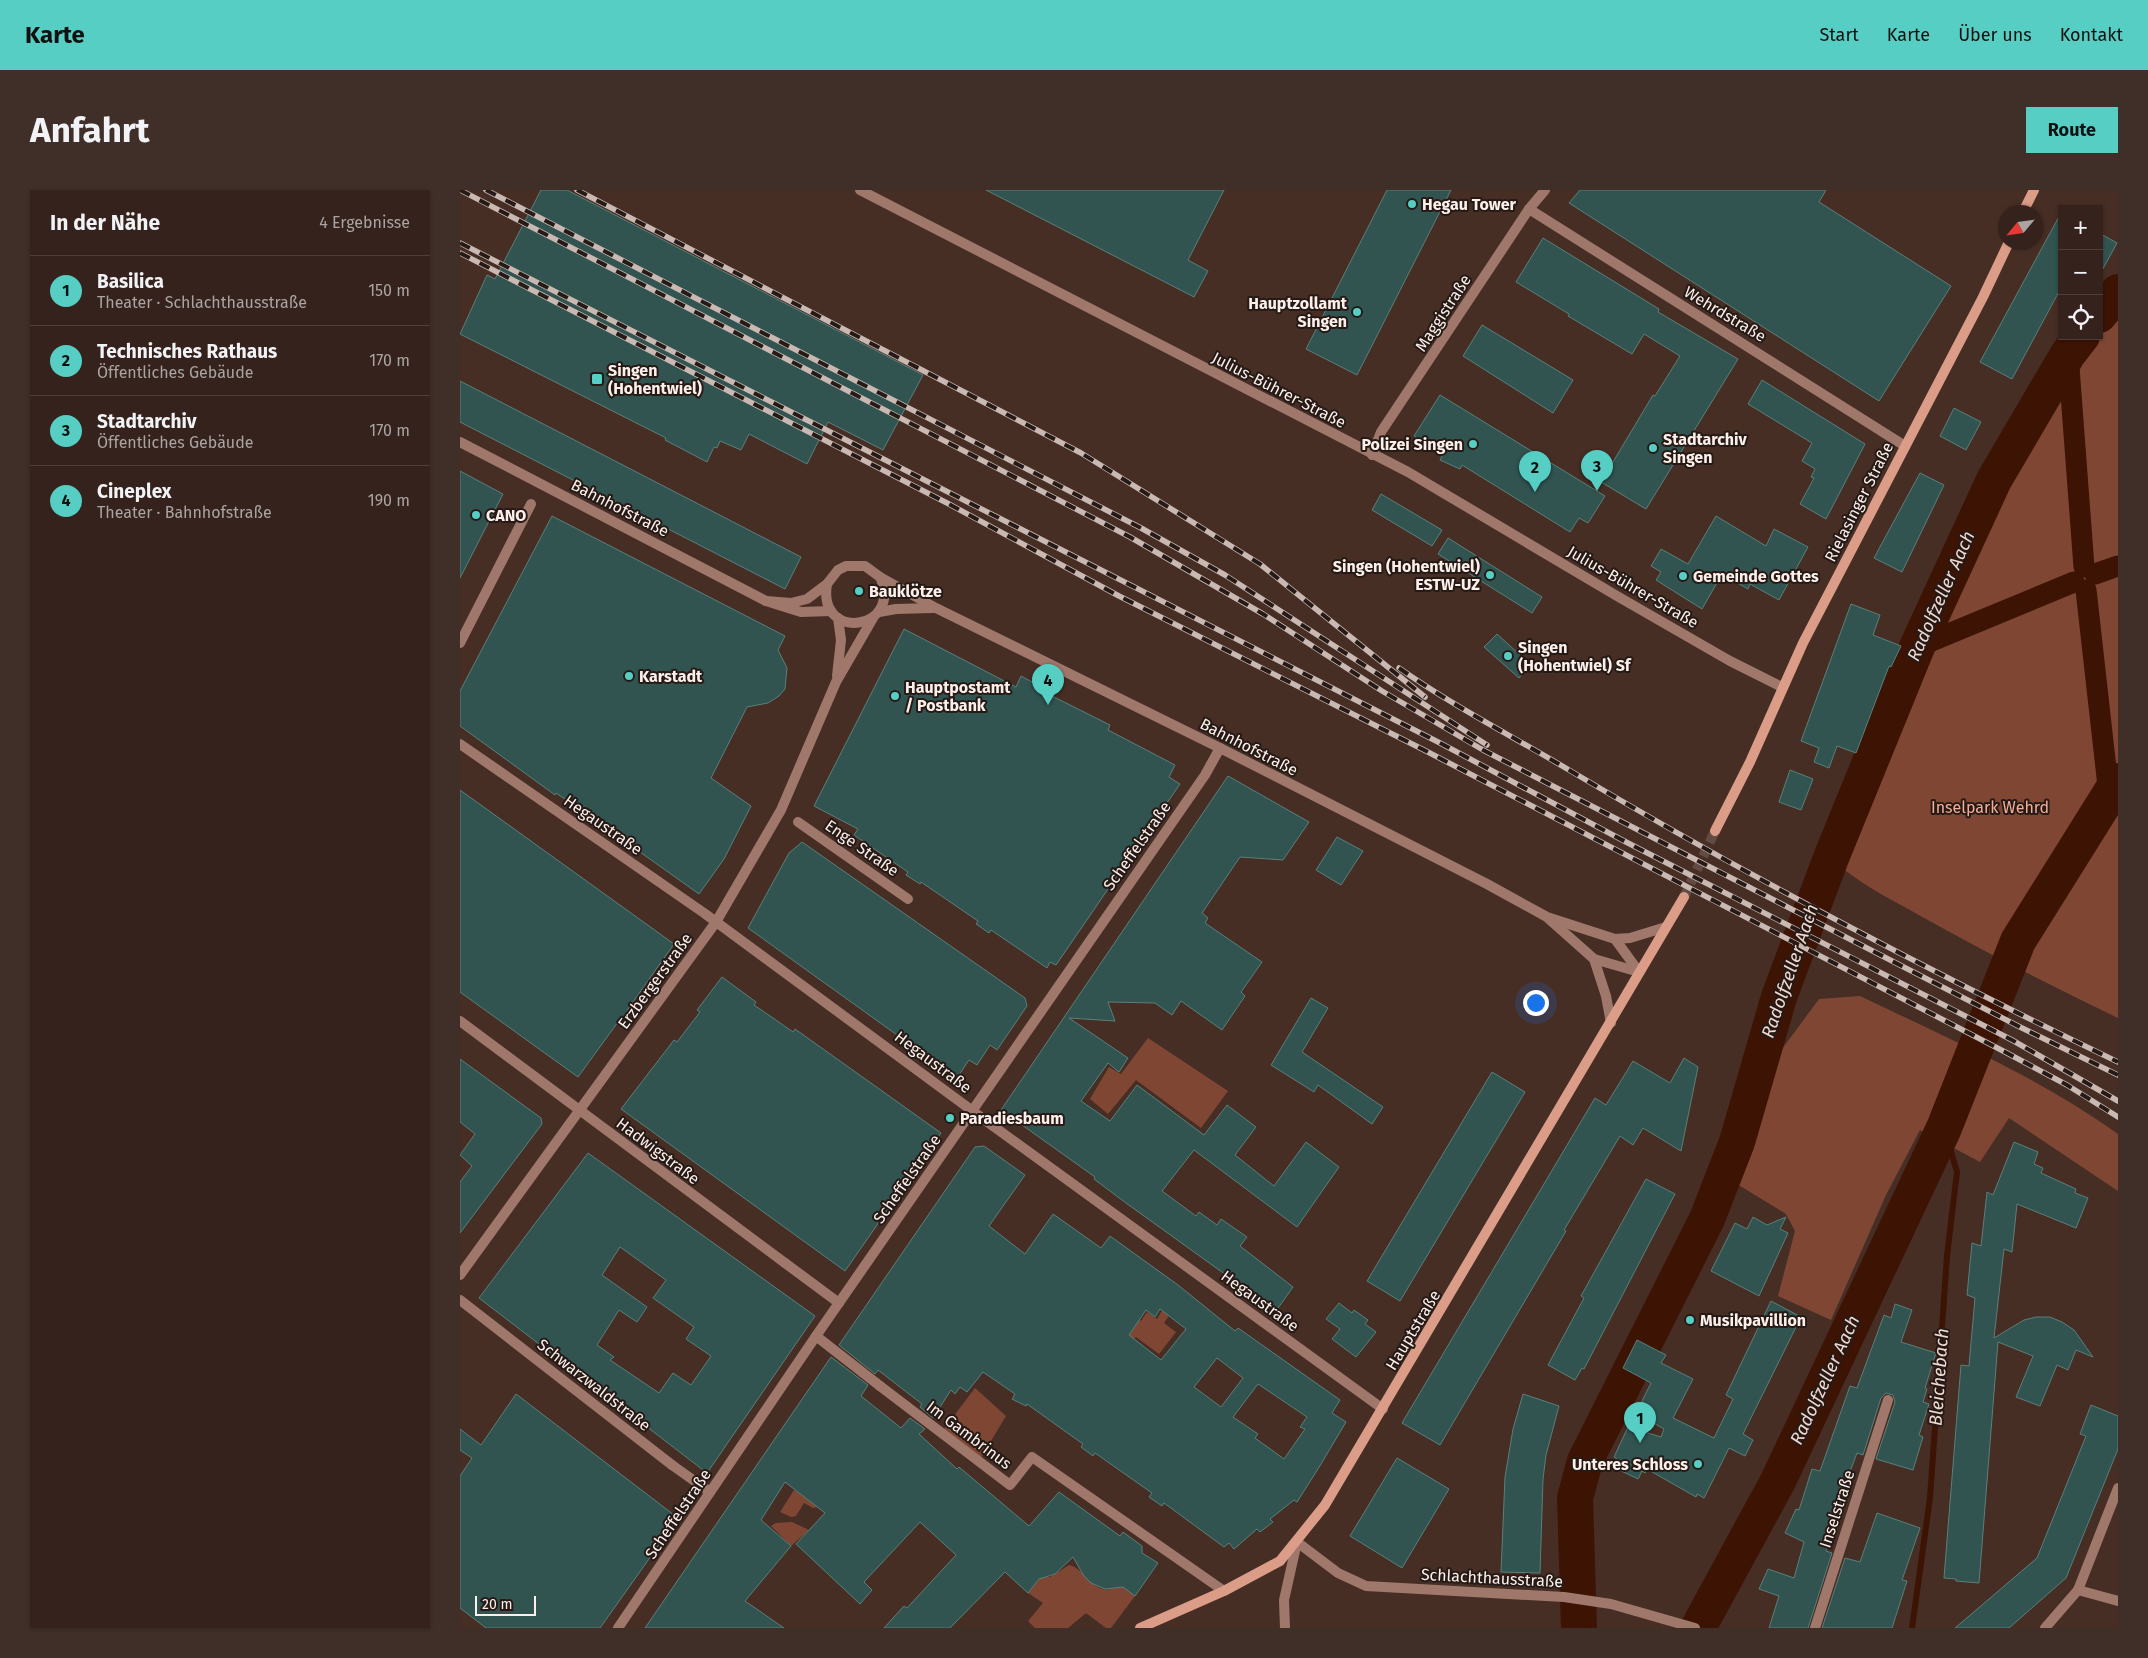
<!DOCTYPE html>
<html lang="de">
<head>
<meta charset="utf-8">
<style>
	body { margin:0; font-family:"Fira Sans",sans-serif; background:#402f29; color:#f1f3f6 }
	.controls { position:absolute; right:15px; top:15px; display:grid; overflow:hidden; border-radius:0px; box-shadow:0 1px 4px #0004 }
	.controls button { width:45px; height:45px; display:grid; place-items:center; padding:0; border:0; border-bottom:1px solid #4f3f3b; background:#35221c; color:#f1f3f6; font:25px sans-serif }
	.compass { position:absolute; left:1538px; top:15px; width:45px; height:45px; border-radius:50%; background:#35221c; box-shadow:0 1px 4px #0004; rotate:241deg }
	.scale { position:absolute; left:15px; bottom:12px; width:61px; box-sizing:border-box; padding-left:5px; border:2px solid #fdefea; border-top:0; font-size:14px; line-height:18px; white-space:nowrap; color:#fdefea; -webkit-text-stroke:4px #251a16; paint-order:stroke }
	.you { position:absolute; left:1075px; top:812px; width:18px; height:18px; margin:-12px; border:4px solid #fff; border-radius:50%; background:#1a73e8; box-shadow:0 0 0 8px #1a73e833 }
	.badge { display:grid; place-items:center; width:32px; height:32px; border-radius:50%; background:#56cec3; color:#111; font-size:16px; font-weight:700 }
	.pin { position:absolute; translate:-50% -41px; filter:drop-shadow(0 1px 2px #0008) }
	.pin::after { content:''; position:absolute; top:26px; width:18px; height:15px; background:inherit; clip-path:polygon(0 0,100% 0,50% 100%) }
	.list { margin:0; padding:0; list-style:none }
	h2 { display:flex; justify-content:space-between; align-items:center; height:65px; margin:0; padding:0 20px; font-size:21px }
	h2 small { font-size:16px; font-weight:400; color:#aaa4a3 }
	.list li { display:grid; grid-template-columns:32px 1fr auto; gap:15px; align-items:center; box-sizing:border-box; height:70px; padding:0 20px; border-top:1px solid #4f3f3b }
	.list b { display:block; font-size:19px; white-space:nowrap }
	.list p { margin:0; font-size:16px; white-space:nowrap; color:#aaa4a3 }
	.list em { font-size:16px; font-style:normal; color:#aaa4a3 }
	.icon { flex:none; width:28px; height:28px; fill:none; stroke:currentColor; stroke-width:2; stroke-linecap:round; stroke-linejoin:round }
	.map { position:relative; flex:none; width:1658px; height:1438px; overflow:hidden; border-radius:0px }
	header { display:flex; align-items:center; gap:30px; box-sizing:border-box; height:70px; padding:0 25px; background:#56cec3; color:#111 }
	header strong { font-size:24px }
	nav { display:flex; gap:28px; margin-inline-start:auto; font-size:18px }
	.intro { display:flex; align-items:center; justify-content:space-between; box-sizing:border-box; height:120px; padding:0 30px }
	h1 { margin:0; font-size:35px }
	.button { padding:12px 22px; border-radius:0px; background:#56cec3; color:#111; font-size:18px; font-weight:700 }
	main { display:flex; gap:30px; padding:0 30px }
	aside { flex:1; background:#35221c; border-radius:0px; box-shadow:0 1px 4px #0004 }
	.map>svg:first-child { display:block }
	.green { fill:#7f4733 }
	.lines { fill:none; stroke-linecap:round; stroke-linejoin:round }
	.stream { stroke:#3d1304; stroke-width:6 }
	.canal { stroke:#3d1304; stroke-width:21 }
	.river { stroke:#3d1304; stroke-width:36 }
	.building { fill:#325451; stroke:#5b7f7a; fill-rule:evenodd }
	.secondary-tunnel { stroke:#624b43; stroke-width:10; stroke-dasharray:10 5; stroke-linecap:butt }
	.pedestrian { stroke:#a0786b; stroke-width:10 }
	.minor { stroke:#a0786b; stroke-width:10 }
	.tertiary { stroke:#a0786b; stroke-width:10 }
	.secondary { stroke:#dc9d88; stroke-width:10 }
	.rail-casing { stroke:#cab9b3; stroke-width:5.5 }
	.rail { stroke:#251a16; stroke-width:4; stroke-dasharray:11; stroke-linecap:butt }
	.poi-dot { fill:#56cec3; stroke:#251a16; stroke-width:2 }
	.labels { text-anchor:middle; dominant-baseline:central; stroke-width:4; stroke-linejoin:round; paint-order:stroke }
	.poi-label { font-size:16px; font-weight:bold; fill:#fdefea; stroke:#251a16; text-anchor:start }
	.street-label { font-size:16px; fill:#fdefea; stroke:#251a16 }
	.park-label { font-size:16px; fill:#f5af96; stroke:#251a16 }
	.water-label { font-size:18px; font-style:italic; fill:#f1d8d0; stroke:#251a16 }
</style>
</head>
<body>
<header>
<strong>Karte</strong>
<nav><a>Start</a><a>Karte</a><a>Über uns</a><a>Kontakt</a></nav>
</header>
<div class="intro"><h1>Anfahrt</h1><a class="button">Route</a></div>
<main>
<aside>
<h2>In der Nähe<small>4 Ergebnisse</small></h2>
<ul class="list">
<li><span class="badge">1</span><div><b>Basilica</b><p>Theater · Schlachthausstraße</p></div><em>150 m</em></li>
<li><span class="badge">2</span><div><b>Technisches Rathaus</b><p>Öffentliches Gebäude</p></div><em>170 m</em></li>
<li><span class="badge">3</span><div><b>Stadtarchiv</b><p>Öffentliches Gebäude</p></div><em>170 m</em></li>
<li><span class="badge">4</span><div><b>Cineplex</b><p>Theater · Bahnhofstraße</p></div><em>190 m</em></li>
</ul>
</aside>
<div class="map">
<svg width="1658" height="1438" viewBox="0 0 1658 1438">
	<rect width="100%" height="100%" fill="#472e25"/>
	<g class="green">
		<path d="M 1658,102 L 1658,828 C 1593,797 1529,764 1466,729 C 1433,710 1398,694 1371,668 L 1457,457 L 1534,290 L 1608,164 L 1622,146 L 1639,146 L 1639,125 Z"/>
		<path d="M 1400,806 C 1487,848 1579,887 1658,944 L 1658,1001 L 1549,928 L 1520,972 L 1460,940 L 1426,1005 L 1371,1130 L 1318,1106 L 1335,1041 L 1326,1024 L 1272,991 L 1314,870 L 1359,809 Z"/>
		<polygon points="688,848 768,901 741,938 676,890 648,924 630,909 649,877 661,884"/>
		<polygon points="627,1078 664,1120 681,1131 687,1122 697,1129 703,1119 710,1124 704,1133 716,1142 699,1164 676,1147 671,1153"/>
		<polygon points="515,1198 546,1226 519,1271 481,1243"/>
		<polygon points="334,1300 356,1312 358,1317 353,1318 344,1313 336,1326 331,1327 320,1322"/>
		<polygon points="332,1332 349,1340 331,1356 311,1336 316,1333"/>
		<path d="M 609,1375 C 628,1379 633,1411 661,1395 L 675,1406 L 651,1438 L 646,1438 L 626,1423 L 608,1438 L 575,1438 L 568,1431 L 583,1413 L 568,1403 L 581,1387 L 590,1387 Z"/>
	</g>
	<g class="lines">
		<polyline class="stream" points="1452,1438 1470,1308 1487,1066 1497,982 1484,938"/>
		<g class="canal">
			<polyline points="1608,164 1624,377"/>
			<polyline points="1635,384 1658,376"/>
			<polyline points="1626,400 1649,605"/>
			<polyline points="1457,457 1614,392"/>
		</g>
		<g class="river">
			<polyline points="1639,125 1658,102"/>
			<polyline points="1119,1438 1115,1308 1125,1271 1247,1029 1277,952 1319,807 1371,668 1457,457 1534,290 1608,164 1622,146"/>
			<polyline points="1238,1438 1318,1291 1484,938 1558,751 1658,591"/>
		</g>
	</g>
	<g class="building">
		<polygon points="81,0 107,0 463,185 423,260 368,232 347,274 289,244 281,260 260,251 257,258 254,257 247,272 205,250 206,248 0,144 27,85 35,89"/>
		<polygon points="526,0 764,0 728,70 748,81 734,107"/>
		<polygon points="927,0 991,0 897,185 846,159"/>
		<polygon points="1120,0 1366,0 1359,12 1491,96 1419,211 1109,13"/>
		<polygon points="1602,21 1602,96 1552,189 1520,172"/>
		<polygon points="1639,43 1657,53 1639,86"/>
		<polygon points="1083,48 1199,119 1198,122 1278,169 1186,319 1141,292 1193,205 1195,206 1220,166 1184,144 1172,164 1108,126 1109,124 1056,92"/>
		<polygon points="1022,135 1113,190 1093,223 1003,166"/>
		<polygon points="1302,190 1405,254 1366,329 1340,314 1354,288 1351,287 1355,279 1342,271 1352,253 1288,214"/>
		<polygon points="0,191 341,367 325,399 0,232"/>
		<polygon points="980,205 1145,306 1128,333 1119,328 1110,342 1002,275 1000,279 980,270 983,264 954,246"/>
		<polygon points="1494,218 1521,232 1506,260 1480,246"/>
		<polygon points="0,281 43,304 0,388"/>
		<polygon points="1460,283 1484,295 1442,382 1414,368"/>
		<polygon points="921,304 982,340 972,356 912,320"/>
		<polygon points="92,326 325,446 318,460 327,478 325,499 319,506 308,513 287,517 251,588 291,616 264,669 239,704 121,620 96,603 95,605 0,536 0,501"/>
		<polygon points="1256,326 1306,356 1314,339 1348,357 1319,410 1290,394 1288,399 1262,384 1242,419 1196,390 1201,382 1191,376 1201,359 1228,374"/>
		<polygon points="988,348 1082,407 1072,423 978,364"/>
		<polygon points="1391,414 1420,425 1413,445 1441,456 1431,477 1429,476 1396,563 1377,556 1369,578 1354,572 1359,558 1341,551"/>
		<polygon points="444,439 556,497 561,486 587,500 586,503 650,535 648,540 715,575 709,587 720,594 596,775 590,772 587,778 531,740 529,743 516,734 518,731 461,692 460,694 446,685 448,682 394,645 398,639 354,616"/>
		<polygon points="1037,444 1071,475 1059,488 1024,457"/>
		<polygon points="1330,580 1353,589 1341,620 1319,612"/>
		<polygon points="768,586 849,632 823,670 780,667 742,723 748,728 745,733 802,772 781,802 785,806 762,840 721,811 712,825 695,813 648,812 655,831 609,828 668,868 659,882 648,873 621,911 650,931 677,895 744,945 767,915 796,937 775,965 814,996 846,952 879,977 837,1037 734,960 702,1001 736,1026 739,1022 757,1035 761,1029 787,1047 780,1056 833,1097 816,1121 666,1013 634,989 635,987 541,920"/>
		<polygon points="0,600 214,754 168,819 167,828 158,832 118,887 0,802"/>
		<polygon points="877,647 903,661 881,695 856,680"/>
		<polygon points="342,652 565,808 567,816 537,860 530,855 517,875 509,870 497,888 288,738 329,663"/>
		<polygon points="262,787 296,812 294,815 313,828 333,842 335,839 481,943 385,1081 161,919 214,850 217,852 240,822 237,820"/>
		<polygon points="851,808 868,818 842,862 923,917 912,934 858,895 854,902 811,875"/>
		<polygon points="1224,868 1238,877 1221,961 1183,938 1173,955 1160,946 1104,1040 1106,1041 980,1255 942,1233 1135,908 1146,915 1173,871 1210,893"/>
		<polygon points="0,869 81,928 82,934 0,1043 0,992 12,976 0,965 15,944 0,932"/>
		<polygon points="1032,882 1065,902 940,1111 907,1091"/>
		<polygon points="1554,952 1578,962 1574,974 1583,978 1581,983 1616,999 1615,1003 1628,1008 1616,1038 1557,1014 1552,1062 1544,1059 1534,1148 1564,1130 1576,1127 1590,1127 1602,1132 1614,1140 1633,1167 1616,1160 1608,1180 1597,1175 1580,1216 1556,1207 1573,1166 1538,1152 1519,1393 1496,1391 1496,1389 1484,1388 1501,1175 1509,1176 1515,1108 1507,1105 1512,1053 1521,1056 1527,1002 1533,1005"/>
		<path d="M 524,956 L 565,985 L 529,1036 L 565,1064 L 593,1024 L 641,1058 L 650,1046 L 718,1095 L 775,1141 L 778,1138 L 880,1210 L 872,1223 L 886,1232 L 861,1274 L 837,1312 L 834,1310 L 810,1329 L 813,1332 L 800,1342 L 797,1339 L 774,1359 L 769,1353 L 764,1357 L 704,1313 L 702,1316 L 689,1307 L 692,1303 L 635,1263 L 633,1266 L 621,1257 L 623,1254 L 567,1214 L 566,1216 L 552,1209 L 555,1204 L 523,1182 L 507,1202 L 500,1197 L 495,1204 L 491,1200 L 473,1228 L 460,1217 L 462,1214 L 418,1180 L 415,1184 L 379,1155 L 515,957 ZM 700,1119 L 726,1139 L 701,1170 L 669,1145 L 686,1120 L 695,1127 ZM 757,1168 L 783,1188 L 761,1217 L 734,1197 ZM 798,1194 L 847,1227 L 840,1237 L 845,1239 L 824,1269 L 795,1248 L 798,1244 L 773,1227 Z"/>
		<path d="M 128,963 L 355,1126 L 247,1283 L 19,1108 ZM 160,1057 L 206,1090 L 193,1108 L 234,1137 L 226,1149 L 251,1166 L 231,1195 L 213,1183 L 199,1203 L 150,1170 L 154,1167 L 137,1155 L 159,1120 L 177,1132 L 187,1117 L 142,1085 Z"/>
		<polygon points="1186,989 1215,1004 1124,1179 1122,1178 1115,1190 1088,1175 1124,1108 1121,1106"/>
		<polygon points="1293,1027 1307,1035 1326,1027 1320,1039 1328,1043 1299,1106 1251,1081 1275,1033 1287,1039"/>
		<polygon points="1311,1111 1341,1127 1283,1244 1293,1250 1285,1266 1269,1258 1244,1308 1237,1304 1236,1307 1187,1279 1185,1283 1182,1281 1178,1289 1153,1277 1157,1269 1154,1267 1168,1237 1201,1247 1204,1239 1176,1223 1191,1193 1163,1178 1177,1150 1206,1165 1201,1173 1233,1189 1213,1228 1254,1248 1273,1209 1266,1205"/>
		<polygon points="879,1113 892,1123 894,1120 908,1130 905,1134 916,1142 896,1167 872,1149 880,1139 866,1129"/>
		<polygon points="1435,1114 1452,1120 1441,1152 1476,1163 1465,1198 1467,1199 1463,1212 1469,1214 1459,1245 1463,1247 1453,1280 1416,1269 1435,1212 1433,1205 1426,1203 1421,1208 1403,1265 1397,1263 1391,1279 1366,1361 1372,1363 1348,1438 1309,1438 1319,1406 1299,1399 1308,1379 1334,1388 1344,1352 1325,1343 1336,1319 1339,1320 1352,1279 1360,1281 1390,1196 1397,1198 1424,1125 1431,1128"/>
		<polygon points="371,1167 408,1195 401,1206 441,1238 450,1228 465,1239 459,1244 497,1279 499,1277 569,1336 599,1302 660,1346 663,1342 682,1356 682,1363 698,1373 675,1406 663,1397 645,1399 631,1393 624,1386 613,1367 595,1384 579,1389 568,1403 545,1382 490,1438 424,1438 444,1416 447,1418 496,1365 460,1332 404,1392 412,1400 400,1414 336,1354 365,1323 325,1292 301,1330 331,1356 285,1411 324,1438 185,1438"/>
		<polygon points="56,1204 218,1328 140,1438 26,1438 0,1418 0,1286 12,1268 0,1260 0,1239 21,1255"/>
		<polygon points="1063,1204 1099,1216 1086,1265 1083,1289 1080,1383 1041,1382 1045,1287 1053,1239"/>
		<polygon points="1631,1215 1658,1226 1658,1259 1606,1388 1549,1438 1495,1438 1577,1368 1626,1246 1620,1244"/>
		<polygon points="937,1268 989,1299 942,1378 890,1346"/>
		<polygon points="1417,1323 1460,1338 1442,1390 1447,1391 1432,1438 1362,1438 1385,1368 1400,1372"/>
	</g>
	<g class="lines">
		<polyline class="secondary-tunnel" points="1224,707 1255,641"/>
		<g class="pedestrian">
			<polyline points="0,453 71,314"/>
			<polyline points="0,554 244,723 533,936"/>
			<polyline points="325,1073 379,1113"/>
			<polyline points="356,1146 420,1196"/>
			<polyline points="212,1275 250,1302"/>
			<polyline points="158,1438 356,1146 745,585 760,558"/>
		</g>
		<g class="minor">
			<polyline points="400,0 948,282 1157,406 1270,471 1322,497"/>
			<polyline points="1069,19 1445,256"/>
			<polyline points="912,265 921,242 1069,19 1085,0"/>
			<polyline points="377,486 381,450 378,428"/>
			<polyline points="338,632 448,709"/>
			<polyline points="0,831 325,1073"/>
			<polyline points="533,936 923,1219"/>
			<polyline points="0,1085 256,732 321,620 376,492 413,428"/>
			<polyline points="0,1110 212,1275"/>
			<polyline points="420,1196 550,1295 572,1267 764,1401"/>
			<polyline points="1618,1400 1658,1411"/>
			<polyline points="825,1438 824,1410 837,1352 878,1383 906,1396 1104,1407 1151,1414 1235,1438"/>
			<polyline points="1355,1438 1428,1210"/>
			<polyline points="1585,1438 1618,1400 1658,1298"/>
		</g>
		<g class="tertiary">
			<polyline points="0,252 306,411 341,422 371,421"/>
			<path d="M 367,394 C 357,453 444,440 420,387"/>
			<polyline points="306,411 331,413 347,409 367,394 378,380 386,376 405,376 420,387 476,418 760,558 1027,694 1087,727 1155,749 1179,782"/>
			<polyline points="419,422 436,419 473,418"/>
			<polyline points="1089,729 1134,769 1179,782"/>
			<polyline points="1155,749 1170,748 1206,737"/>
			<polyline points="1134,769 1146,806 1151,833"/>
		</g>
		<g class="secondary">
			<polyline points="1563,22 1574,0"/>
			<polyline points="1255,641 1290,572 1343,453 1523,107 1549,52"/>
			<polyline points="680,1438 764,1401 820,1371 865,1315 1224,707"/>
		</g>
		<defs>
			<g id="rail">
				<polyline points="0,0 670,347 803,424 922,501 1023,560 1560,837 1658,885"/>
				<polyline points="26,0 681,338 765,385 1027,555"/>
				<polyline points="117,0 621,263 800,374 965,507"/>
				<polyline points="0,53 980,553 1166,652 1552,850 1658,911"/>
				<polyline points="0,63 487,313 659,406 964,560 1547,863 1607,895 1658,927"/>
				<path d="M 939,478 C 993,516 1052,546 1109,580 C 1287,686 1471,782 1658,872"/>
			</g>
		</defs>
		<use href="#rail" class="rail-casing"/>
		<use href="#rail" class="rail"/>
	</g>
	<g class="poi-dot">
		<circle cx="952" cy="14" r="5"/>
		<circle cx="897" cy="122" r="5"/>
		<rect x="131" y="183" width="12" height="12" rx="2.5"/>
		<circle cx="1013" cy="254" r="5"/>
		<circle cx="1193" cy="258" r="5"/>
		<circle cx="16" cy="325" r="5"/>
		<circle cx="1030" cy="385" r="5"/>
		<circle cx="1223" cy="386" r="5"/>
		<circle cx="399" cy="401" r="5"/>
		<circle cx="1048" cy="466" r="5"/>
		<circle cx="169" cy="486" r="5"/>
		<circle cx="435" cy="506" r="5"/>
		<circle cx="490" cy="928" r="5"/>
		<circle cx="1230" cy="1130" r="5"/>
		<circle cx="1238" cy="1274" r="5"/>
	</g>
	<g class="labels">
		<g class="poi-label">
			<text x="962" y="14">Hegau Tower</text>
			<text x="887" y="113" text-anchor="end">Hauptzollamt<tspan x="887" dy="18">Singen</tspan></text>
			<text x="148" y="180">Singen<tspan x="148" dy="18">(Hohentwiel)</tspan></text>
			<text x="1203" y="249">Stadtarchiv<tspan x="1203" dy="18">Singen</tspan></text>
			<text x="1003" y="254" text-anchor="end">Polizei Singen</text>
			<text x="26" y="325">CANO</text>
			<text x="1020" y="376" text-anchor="end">Singen (Hohentwiel)<tspan x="1020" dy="18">ESTW-UZ</tspan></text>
			<text x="1233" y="386">Gemeinde Gottes</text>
			<text x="409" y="401">Bauklötze</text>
			<text x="1058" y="457">Singen<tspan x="1058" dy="18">(Hohentwiel) Sf</tspan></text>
			<text x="179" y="486">Karstadt</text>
			<text x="445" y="497">Hauptpostamt<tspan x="445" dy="18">/ Postbank</tspan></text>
			<text x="500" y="928">Paradiesbaum</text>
			<text x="1240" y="1130">Musikpavillion</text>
			<text x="1228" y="1274" text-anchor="end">Unteres Schloss</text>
		</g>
		<g class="street-label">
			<text transform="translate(983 123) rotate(-57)">Maggistraße</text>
			<text transform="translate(1265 124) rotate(31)">Wehrdstraße</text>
			<text transform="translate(819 200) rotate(27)">Julius-Bührer-Straße</text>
			<text transform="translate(1399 312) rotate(-63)">Rielasinger Straße</text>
			<text transform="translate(160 318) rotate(27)">Bahnhofstraße</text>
			<text transform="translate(1173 397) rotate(30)">Julius-Bührer-Straße</text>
			<text transform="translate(789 557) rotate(27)">Bahnhofstraße</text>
			<text transform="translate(143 635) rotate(35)">Hegaustraße</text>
			<text transform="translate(677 656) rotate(-55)">Scheffelstraße</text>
			<text transform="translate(402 658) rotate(35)">Enge Straße</text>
			<text transform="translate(195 791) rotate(-54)">Erzbergerstraße</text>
			<text transform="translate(473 872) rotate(37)">Hegaustraße</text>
			<text transform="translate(198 961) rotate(37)">Hadwigstraße</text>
			<text transform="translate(447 989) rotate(-55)">Scheffelstraße</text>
			<text transform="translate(800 1111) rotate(36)">Hegaustraße</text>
			<text transform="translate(953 1140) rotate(-59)">Hauptstraße</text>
			<text transform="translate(134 1195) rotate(38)">Schwarzwaldstraße</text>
			<text transform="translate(509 1245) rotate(37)">Im Gambrinus</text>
			<text transform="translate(1377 1319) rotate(-72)">Inselstraße</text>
			<text transform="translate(218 1324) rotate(-56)">Scheffelstraße</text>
			<text transform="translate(1032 1388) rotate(3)">Schlachthausstraße</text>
		</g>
		<g class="park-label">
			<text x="1530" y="617">Inselpark Wehrd</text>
		</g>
		<g class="water-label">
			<text transform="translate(1481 406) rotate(-66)">Radolfzeller Aach</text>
			<text transform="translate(1330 781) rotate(-71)">Radolfzeller Aach</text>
			<text transform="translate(1479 1187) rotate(-86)">Bleichebach</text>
			<text transform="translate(1365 1190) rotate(-65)">Radolfzeller Aach</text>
		</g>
	</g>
</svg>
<div class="controls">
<button>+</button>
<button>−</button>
<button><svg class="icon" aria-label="locate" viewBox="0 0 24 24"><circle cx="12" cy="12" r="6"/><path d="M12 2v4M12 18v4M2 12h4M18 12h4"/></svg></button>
</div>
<svg class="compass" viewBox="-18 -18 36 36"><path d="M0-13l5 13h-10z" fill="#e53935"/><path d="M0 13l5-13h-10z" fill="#aaa4a3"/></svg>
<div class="scale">20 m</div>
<div class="you"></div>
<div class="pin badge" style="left:1180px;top:1253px">1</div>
<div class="pin badge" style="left:1075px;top:302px">2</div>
<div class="pin badge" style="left:1137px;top:301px">3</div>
<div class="pin badge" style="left:588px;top:515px">4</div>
</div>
</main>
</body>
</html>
